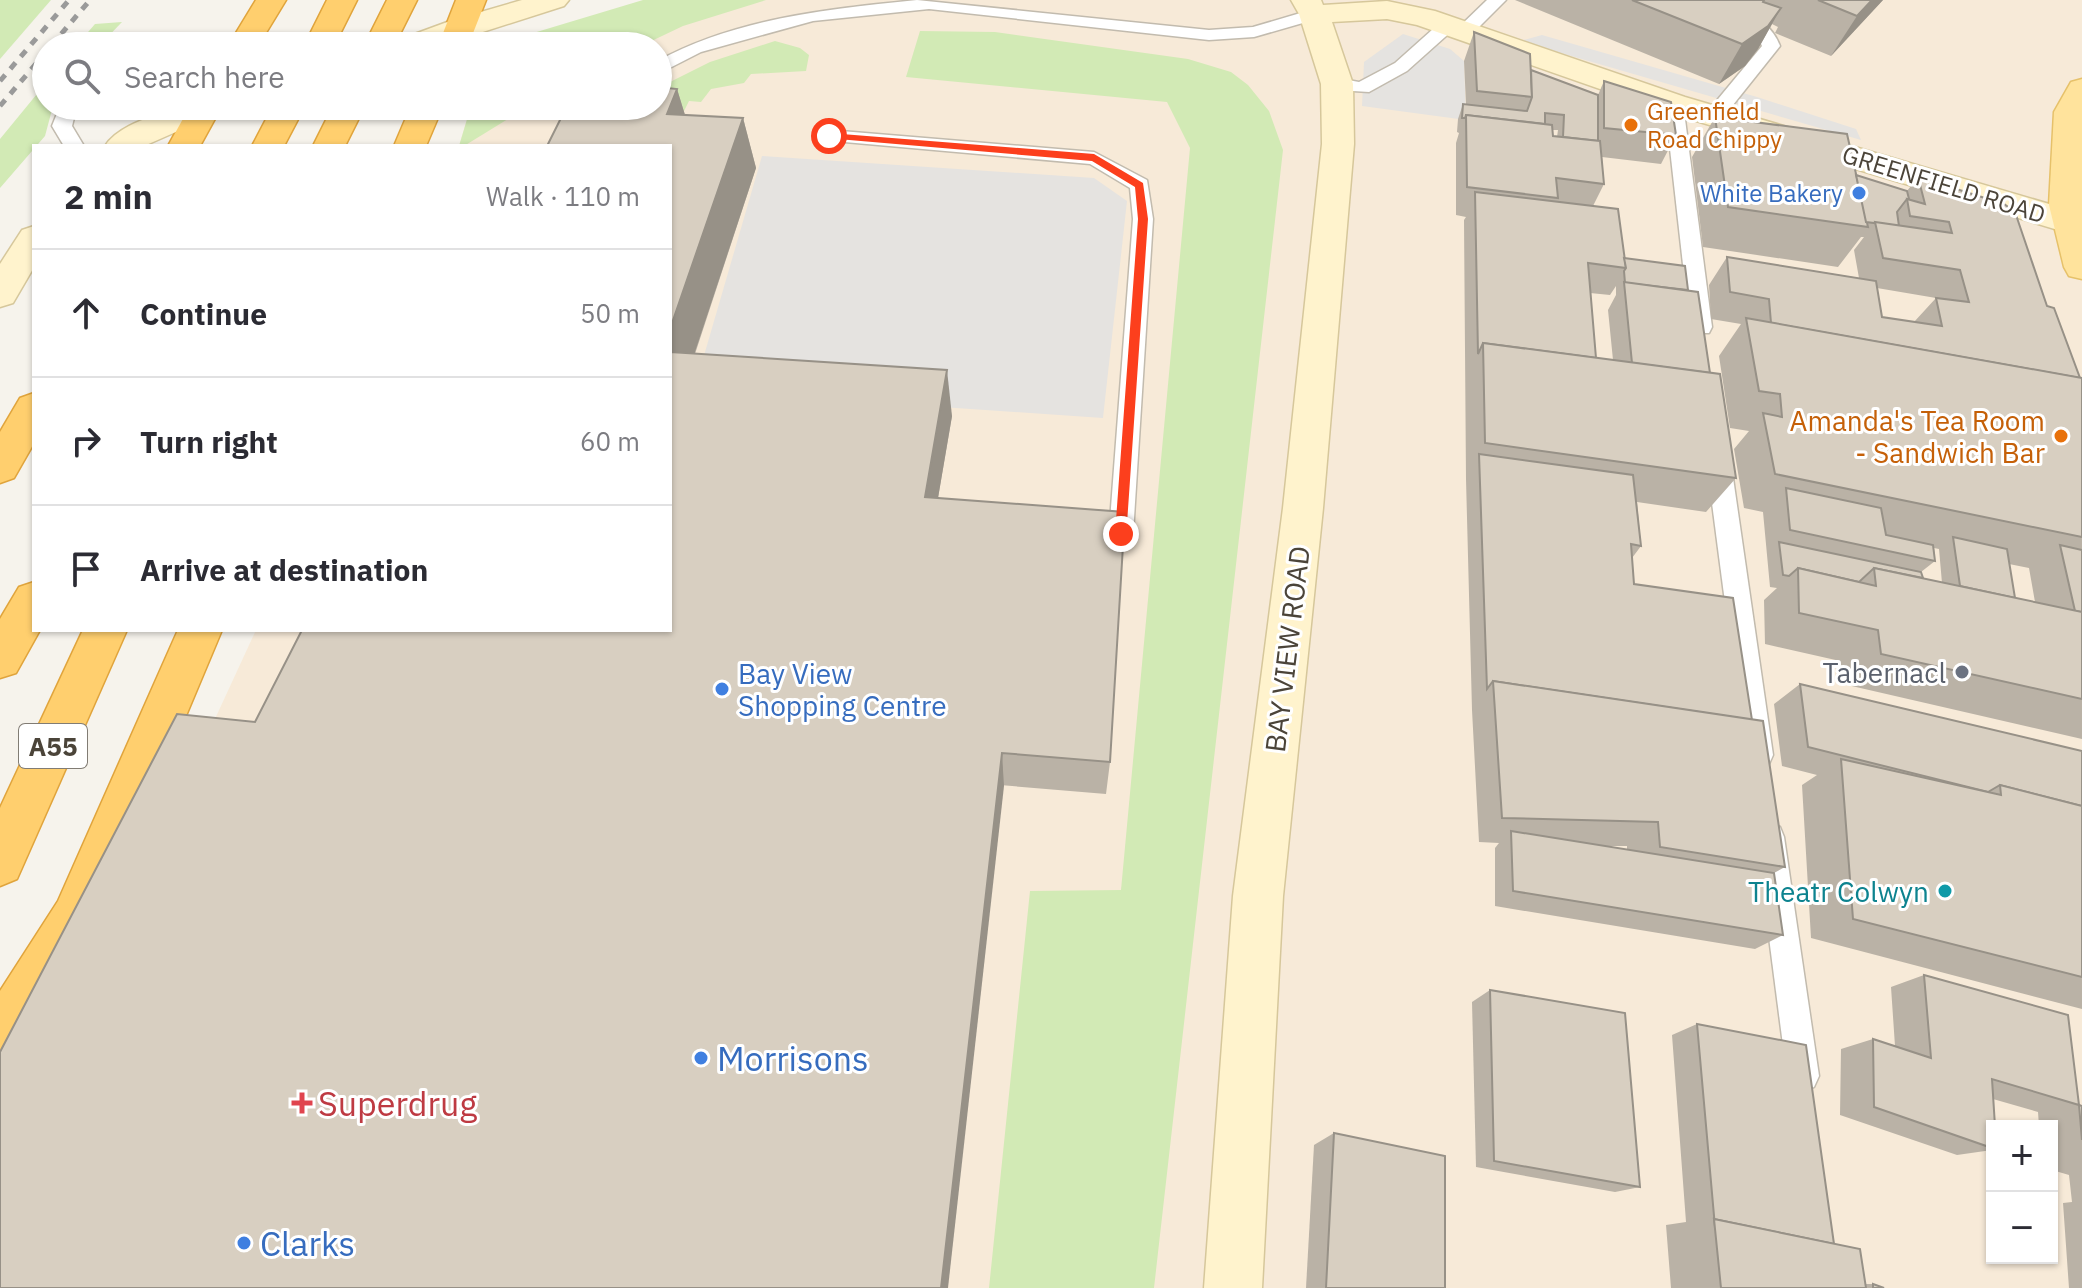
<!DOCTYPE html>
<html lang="en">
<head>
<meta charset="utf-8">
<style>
	body { margin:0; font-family:"IBM Plex Sans",sans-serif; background:#f2f2f3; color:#2b2b33 }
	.controls { position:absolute; right:24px; bottom:24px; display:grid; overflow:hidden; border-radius:0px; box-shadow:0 2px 6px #0004 }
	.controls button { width:72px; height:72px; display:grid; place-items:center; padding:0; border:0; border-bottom:2px solid #e1e1e2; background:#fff; color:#2b2b33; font:40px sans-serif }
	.stop { position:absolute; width:24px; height:24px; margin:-18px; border:6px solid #fc3f1d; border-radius:50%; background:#fff }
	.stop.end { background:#fc3f1d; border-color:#fff; box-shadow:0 2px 8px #0008 }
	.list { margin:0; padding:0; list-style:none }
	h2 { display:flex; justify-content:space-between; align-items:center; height:104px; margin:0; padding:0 32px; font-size:34px }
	h2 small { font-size:26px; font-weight:400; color:#7c7c81 }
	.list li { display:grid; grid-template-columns:52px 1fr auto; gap:24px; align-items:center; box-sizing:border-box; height:128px; padding:0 32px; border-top:2px solid #e1e1e2 }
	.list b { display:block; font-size:30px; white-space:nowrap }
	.list em { font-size:26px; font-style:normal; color:#7c7c81 }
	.icon { flex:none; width:44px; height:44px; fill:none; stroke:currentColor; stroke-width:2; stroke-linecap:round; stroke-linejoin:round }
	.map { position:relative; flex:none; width:2082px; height:1288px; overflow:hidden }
	.search { position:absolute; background:#fff; box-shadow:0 2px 6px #0004; left:32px; top:32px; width:640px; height:88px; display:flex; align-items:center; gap:20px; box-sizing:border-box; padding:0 28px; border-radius:44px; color:#7c7c81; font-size:30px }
	.panel { position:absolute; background:#fff; box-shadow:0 2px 6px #0004; left:32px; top:144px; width:640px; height:488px; border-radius:0px }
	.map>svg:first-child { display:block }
	.commercial { fill:#f7ead8; fill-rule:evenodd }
	.green { fill:#d2eab5 }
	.parking { fill:#e5e3e0 }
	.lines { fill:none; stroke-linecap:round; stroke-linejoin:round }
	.lane-casing { stroke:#c2bbae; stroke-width:3 }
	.secondary-casing { stroke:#d6c79b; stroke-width:3 }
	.primary-casing { stroke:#e6c16a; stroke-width:3 }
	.highway-casing { stroke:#e0a43c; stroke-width:3 }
	.lane { fill:#fff; fill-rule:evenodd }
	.secondary { fill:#fff3cd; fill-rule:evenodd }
	.primary { fill:#ffe39c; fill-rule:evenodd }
	.highway { fill:#ffcf6e; fill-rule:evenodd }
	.rail { stroke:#9a9a9a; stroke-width:5; stroke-dasharray:8 8; stroke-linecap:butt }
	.wall { fill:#bab2a6; fill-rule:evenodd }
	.shaded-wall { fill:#979187 }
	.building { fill:#d8cfc1; stroke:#979187; stroke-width:2 }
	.route { fill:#fc3f1d }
	.food-dot { fill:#e8710a; stroke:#fff; stroke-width:3 }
	.shop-dot { fill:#3f7fe0; stroke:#fff; stroke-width:3 }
	.worship-dot { fill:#6b7280; stroke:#fff; stroke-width:3 }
	.culture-dot { fill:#0f9aa8; stroke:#fff; stroke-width:3 }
	.health-dot { fill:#e0444e; stroke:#fff; stroke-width:3 }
	.labels { text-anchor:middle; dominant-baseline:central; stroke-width:6; stroke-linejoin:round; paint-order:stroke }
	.far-food-label { font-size:24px; fill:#c56008; stroke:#fff; text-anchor:start }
	.far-street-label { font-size:24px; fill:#4b4439; stroke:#fff }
	.far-shop-label { font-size:24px; fill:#366cbe; stroke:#fff; text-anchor:end }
	.shield { fill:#fff; stroke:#817c74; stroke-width:2 }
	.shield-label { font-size:26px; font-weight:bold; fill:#4b4439 }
	.food-label { font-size:28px; fill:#c56008; stroke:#fff; text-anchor:end }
	.street-label { font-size:28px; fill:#4b4439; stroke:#fff }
	.worship-label { font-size:28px; fill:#5b616d; stroke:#fff; text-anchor:end }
	.shop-label { font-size:28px; fill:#366cbe; stroke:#fff; text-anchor:start }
	.culture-label { font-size:28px; fill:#0d838f; stroke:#fff; text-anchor:end }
	.near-shop-label { font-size:34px; fill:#366cbe; stroke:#fff; text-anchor:start }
	.near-health-label { font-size:34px; fill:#be3a42; stroke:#fff; text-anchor:start }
</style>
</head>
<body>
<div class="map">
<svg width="2082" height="1288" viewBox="0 0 2082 1288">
	<rect width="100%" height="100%" fill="#f6f3ec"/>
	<path class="commercial" d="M 697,0 L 2082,0 L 2082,1288 L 0,1288 L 112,942 L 256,630 L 670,630 L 670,146 L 459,146 L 471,106 L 658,106 L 658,46 L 559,46 ZM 1992,1126 L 2052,1126 L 2052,1258 L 1992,1258 Z"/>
	<g class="green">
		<polygon points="0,0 51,0 0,59"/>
		<polygon points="643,0 766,0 683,26 641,46 509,46 530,34"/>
		<polygon points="122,22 99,46 76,46 95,24"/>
		<polygon points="920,31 995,32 1188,59 1231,72 1248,85 1269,111 1283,150 1154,1288 989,1288 1030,891 1121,890 1190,148 1167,102 906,77"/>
		<polygon points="775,41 800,48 809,55 806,71 751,74 744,83 711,89 701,102 689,101 684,111 645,106 658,106 658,88 710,62"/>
		<polygon points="46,83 46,106 53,106 45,136 0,188 0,139"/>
		<polygon points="471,106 529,106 464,146 459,146"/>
	</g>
	<g class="parking">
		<polygon points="1403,34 1450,49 1464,61 1466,120 1362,106 1364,62"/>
		<polygon points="1542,35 1757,97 1856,129 1861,140 1520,41"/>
		<polygon points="762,156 1094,178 1127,201 1103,418 694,390"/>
	</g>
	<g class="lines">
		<defs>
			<g id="lane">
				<path d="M 917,0 L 1209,30 L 1253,27 L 1314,9 L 1323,14 L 1320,18 L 1254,37 L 1209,40 L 929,9 L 813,21 L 701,52 L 658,74 L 658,61 C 737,18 829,9 917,0 Z"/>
				<polygon points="1487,0 1506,0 1471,35 1459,35 1456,31 1459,27"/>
				<path d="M 1684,0 C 1718,0 1767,10 1780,46 L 1721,120 L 1707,120 L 1704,116 L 1762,46 C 1751,13 1705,20 1684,0 Z"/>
				<polygon points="1448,20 1457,25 1454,29 1407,71 1369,92 1337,90 1328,84 1337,78 1359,82 1395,63 1442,21"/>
				<polygon points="1674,98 1683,104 1712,327 1709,333 1693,333 1690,327 1665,104"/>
				<polygon points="60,106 74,106 76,110 72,126 84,146 64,146 52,126"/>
				<polygon points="829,130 1094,152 1147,180 1153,219 1133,534 1130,541 1121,544 1112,541 1109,534 1133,219 1130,188 1090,164 822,140 819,136"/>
				<polygon points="1718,448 1726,450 1730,457 1773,755 1769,764 1759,768 1749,764 1745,755 1706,457 1710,450"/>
				<polygon points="1770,823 1780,827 1784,837 1819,1076 1814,1087 1803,1092 1792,1087 1787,1076 1756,837 1760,827"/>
			</g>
			<g id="secondary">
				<polygon points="522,0 569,0 564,6 439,46 397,46 401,39 450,21"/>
				<polygon points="1291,0 1321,0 1323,5 1387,1 1435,11 1685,97 2080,213 2082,226 2068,233 1663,111 1417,25 1387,19 1332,22 1353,84 1354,144 1323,508 1283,896 1262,1288 1204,1288 1233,896 1283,508 1322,144 1321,84 1299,14"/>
				<path d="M 180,106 L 224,106 L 219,113 L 144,146 L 105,146 C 119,124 156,116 180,106 Z"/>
				<polygon points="34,226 34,267 13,303 0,307 0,264 22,230"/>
			</g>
			<polygon id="primary" points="2082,79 2082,279 2069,276 2064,267 2049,205 2054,112 2071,82"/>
			<g id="highway">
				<polygon points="256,0 286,0 258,46 228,46"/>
				<polygon points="327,0 357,0 334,46 304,46"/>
				<polygon points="387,0 417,0 394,46 364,46"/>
				<polygon points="456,0 486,0 468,46 438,46"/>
				<polygon points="190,106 222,106 200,146 168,146"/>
				<polygon points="273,106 305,106 284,146 252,146"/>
				<polygon points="333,106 365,106 345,146 313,146"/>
				<polygon points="411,106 443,106 426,146 394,146"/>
				<polygon points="34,393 34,443 14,478 0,483 0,432 20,398"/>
				<polygon points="34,582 34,630 40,630 16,673 0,678 0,619 19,587"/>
				<polygon points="83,630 127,630 17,879 0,886 0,808"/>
				<polygon points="178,630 222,630 94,935 19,1058 0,1065 0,991 58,901"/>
			</g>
		</defs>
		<use href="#lane" class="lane-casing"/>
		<use href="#secondary" class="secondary-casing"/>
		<use href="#primary" class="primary-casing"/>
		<use href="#highway" class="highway-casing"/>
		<use href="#lane" class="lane"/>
		<use href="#secondary" class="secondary"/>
		<use href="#primary" class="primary"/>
		<use href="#highway" class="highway"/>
		<g class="rail">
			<polyline points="51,46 90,0"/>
			<polyline points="0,81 69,0"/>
			<polyline points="0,106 46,52"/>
		</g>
	</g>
	<g class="wall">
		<polygon points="1515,0 1883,0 1831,56 1775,33 1778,27 1772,24 1758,49 1745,66 1719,84"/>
		<path d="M 1474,32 L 1531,70 L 1598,95 L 1604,81 L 1676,135 L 1661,164 L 1602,157 L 1604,184 L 1593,206 L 1624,258 L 1688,290 L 1710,373 L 1736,478 L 1706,512 L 1637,502 L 1641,546 L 1632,558 L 1634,584 L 1752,720 L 1785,867 L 1774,873 L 1783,935 L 1755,949 L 1495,906 L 1495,848 L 1499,843 L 1479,842 L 1472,710 L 1466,479 L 1464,220 L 1466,217 L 1456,215 L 1456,143 L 1459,133 L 1457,132 L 1458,119 L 1463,104 L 1466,104 L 1464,61 ZM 1553,130 L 1558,130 L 1557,137 L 1553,136 ZM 1616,286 L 1616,295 L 1608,310 L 1613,360 L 1596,358 L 1590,293 L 1610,295 ZM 1602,846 L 1627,846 L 1627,850 Z"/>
		<polygon points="677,89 685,115 743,118 756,168 695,354 952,416 938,498 1110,762 1106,794 255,722"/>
		<path d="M 1715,117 L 1856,175 L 1907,191 L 1918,177 L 2047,306 L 2080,378 L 2082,378 L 2082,739 L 1843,684 L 1840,661 L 1765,644 L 1764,600 L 1777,588 L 1770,587 L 1763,512 L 1744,508 L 1734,449 L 1749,431 L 1730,428 L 1719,356 L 1741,324 L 1711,319 L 1709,285 L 1727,257 L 1859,278 L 1854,250 L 1864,237 L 1861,237 L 1838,267 L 1703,247 L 1692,157 ZM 1877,288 L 1936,298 L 1914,322 L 1882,317 ZM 1934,548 L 1939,549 L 1942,583 L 1923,578 L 1921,572 L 1935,561 ZM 2009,564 L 2029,568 L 2035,602 L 2015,598 Z"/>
		<polygon points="1800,684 2082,751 2082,1009 1811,938 1802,785 1817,775 1782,766 1774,704"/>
		<polygon points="1924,975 2082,1106 2082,1288 2069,1288 2063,1203 2072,1202 2069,1175 2052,1170 2052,1126 2039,1126 2038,1112 1993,1099 1992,1150 1957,1155 1840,1115 1841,1049 1873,1039 1895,1046 1891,987"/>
		<polygon points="1490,990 1640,1187 1615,1192 1476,1167 1472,1002"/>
		<polygon points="1697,1024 1834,1244 1865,1284 1873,1284 1884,1288 1671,1288 1666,1225 1686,1222 1672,1035"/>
		<polygon points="1334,1133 1445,1288 1306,1288 1314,1145"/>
	</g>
	<g class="shaded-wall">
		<polygon points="1872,0 1883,0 1831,56 1857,16"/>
		<polygon points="1781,8 1758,49 1745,66 1719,84 1742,44"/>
		<polygon points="677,89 692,138 667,114"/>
		<polygon points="743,118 756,168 680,397 670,371 670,329"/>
		<polygon points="947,370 952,416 931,539 925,497"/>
		<polygon points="1002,753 1004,786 948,1288 941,1288"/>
	</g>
	<g class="building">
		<polygon points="1632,0 1764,0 1763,2 1781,8 1768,26 1742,44"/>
		<polygon points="1818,0 1872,0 1857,16"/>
		<polygon points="1474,32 1530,54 1532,97 1477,91"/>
		<polygon points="1531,70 1598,95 1598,141 1563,137 1564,115 1545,113 1545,124 1466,115 1465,118 1462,118 1463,104 1527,111 1532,97"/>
		<polygon points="1604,81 1671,102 1676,135 1604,128"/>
		<polygon points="658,87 677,89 667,114 743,118 670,329 670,146 547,146 567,106 658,106"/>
		<polygon points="1466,115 1552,125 1553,136 1600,141 1604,184 1556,178 1558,198 1467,187"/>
		<polygon points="1715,117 1847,134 1868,227 1728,207"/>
		<polygon points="1856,175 1907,191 1909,199 1907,199 1897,212 1899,226 1866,222"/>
		<polygon points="1918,177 2004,204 2015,212 2047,306 2054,308 2080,378 1771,323 1769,299 1730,292 1727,257 1876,281 1882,317 1942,326 1936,298 1969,302 1960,270 1883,258 1875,222 1952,233 1949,222 1910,216 1907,199 1925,204"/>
		<polygon points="1475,192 1618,209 1626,268 1588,263 1596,358 1483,343 1478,354"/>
		<polygon points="1624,258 1685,266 1688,290 1625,283 1624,271 1626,268"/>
		<polygon points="1624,282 1698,292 1710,373 1632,363"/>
		<polygon points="1746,318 2082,378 2082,537 1775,474 1763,413 1782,417 1780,394 1759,391"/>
		<polygon points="1483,343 1720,374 1736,478 1485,443"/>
		<polygon points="670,352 947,370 925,497 1125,512 1110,762 1002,753 941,1288 0,1288 0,1052 177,714 255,722 302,630 670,630"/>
		<polygon points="1479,454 1633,475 1641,546 1631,544 1634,584 1733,598 1752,720 1493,681 1487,689"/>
		<polygon points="1786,488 1881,508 1886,535 1933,545 1935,561 1790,530"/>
		<polygon points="1953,537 2007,549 2015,598 1960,586"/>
		<polygon points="1779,542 1921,572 1923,578 1874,568 1859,582 1798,568 1789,576 1783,575"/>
		<polygon points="2060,545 2082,550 2082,612 2075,611"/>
		<polygon points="1798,568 1876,586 1874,568 2082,612 2082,699 1881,654 1878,630 1799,613"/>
		<polygon points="1493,681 1763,721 1785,867 1660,847 1658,822 1502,818"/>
		<polygon points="1800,684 2082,751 2082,806 2000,785 1988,792 1808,747"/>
		<polygon points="1841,759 2001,795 2000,785 2082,806 2082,977 1853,919"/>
		<polygon points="1511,831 1774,873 1783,935 1513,891"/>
		<polygon points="1924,975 2068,1015 2079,1105 1992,1079 1995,1126 1992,1126 1992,1148 1874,1107 1873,1039 1931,1058"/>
		<polygon points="1490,990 1625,1013 1640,1187 1494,1161"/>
		<polygon points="1697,1024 1806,1045 1834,1244 1714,1219 1715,1227"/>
		<polygon points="2079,1105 2082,1106 2082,1140"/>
		<polygon points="1334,1133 1445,1156 1445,1288 1326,1288"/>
		<polygon points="1714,1219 1860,1249 1866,1288 1721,1288"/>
		<polygon points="1873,1284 1884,1288 1873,1288"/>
	</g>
	<polygon class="route" points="829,133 1094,154 1143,183 1148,219 1126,538 1121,539 1115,534 1138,219 1135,187 1092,161 826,138"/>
	<g class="food-dot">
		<circle cx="1631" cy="125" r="8"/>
		<circle cx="2061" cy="436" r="8"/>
	</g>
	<g class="shop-dot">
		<circle cx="1859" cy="193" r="8"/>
		<circle cx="722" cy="689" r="8"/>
		<circle cx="701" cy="1058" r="8"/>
		<circle cx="244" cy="1243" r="8"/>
	</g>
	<circle class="worship-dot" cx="1962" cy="672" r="8"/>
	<circle class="culture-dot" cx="1945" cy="891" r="8"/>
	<path class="health-dot" d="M298 1091h8v8h8v8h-8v8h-8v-8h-8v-8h8z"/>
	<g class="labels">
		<g class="far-food-label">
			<text x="1647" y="111">Greenfield<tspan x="1647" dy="28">Road Chippy</tspan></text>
		</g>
		<g class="far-street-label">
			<text transform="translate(1944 184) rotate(17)">GREENFIELD ROAD</text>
		</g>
		<g class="far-shop-label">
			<text x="1843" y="193">White Bakery</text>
		</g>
		<rect class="shield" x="19" y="724" width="68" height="44" rx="6"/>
		<g class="shield-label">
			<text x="53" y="746">A55</text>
		</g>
		<g class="food-label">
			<text x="2045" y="420">Amanda's Tea Room<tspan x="2045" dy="32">- Sandwich Bar</tspan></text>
		</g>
		<g class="street-label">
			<text transform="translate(1287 649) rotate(-83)">BAY VIEW ROAD</text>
		</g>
		<g class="worship-label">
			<text x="1946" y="672">Tabernacl</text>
		</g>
		<g class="shop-label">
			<text x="738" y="673">Bay View<tspan x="738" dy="32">Shopping Centre</tspan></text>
		</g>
		<g class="culture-label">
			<text x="1929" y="891">Theatr Colwyn</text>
		</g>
		<g class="near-shop-label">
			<text x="717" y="1058">Morrisons</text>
			<text x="260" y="1243">Clarks</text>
		</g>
		<g class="near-health-label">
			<text x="318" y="1103">Superdrug</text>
		</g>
	</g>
</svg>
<div class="controls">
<button>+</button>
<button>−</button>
</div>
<div class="stop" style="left:829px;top:136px"></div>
<div class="stop end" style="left:1121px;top:534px"></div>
<div class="search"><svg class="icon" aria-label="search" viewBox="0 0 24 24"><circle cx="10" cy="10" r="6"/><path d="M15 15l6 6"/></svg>Search here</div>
<section class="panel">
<h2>2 min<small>Walk · 110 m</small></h2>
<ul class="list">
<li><svg class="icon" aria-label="ahead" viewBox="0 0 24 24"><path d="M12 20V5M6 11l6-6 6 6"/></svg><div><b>Continue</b></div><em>50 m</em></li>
<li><svg class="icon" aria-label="right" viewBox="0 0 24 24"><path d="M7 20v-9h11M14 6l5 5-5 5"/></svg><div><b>Turn right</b></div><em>60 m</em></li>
<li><svg class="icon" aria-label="arrive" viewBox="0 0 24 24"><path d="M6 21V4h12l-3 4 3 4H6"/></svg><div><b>Arrive at destination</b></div></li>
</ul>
</section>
</div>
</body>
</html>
